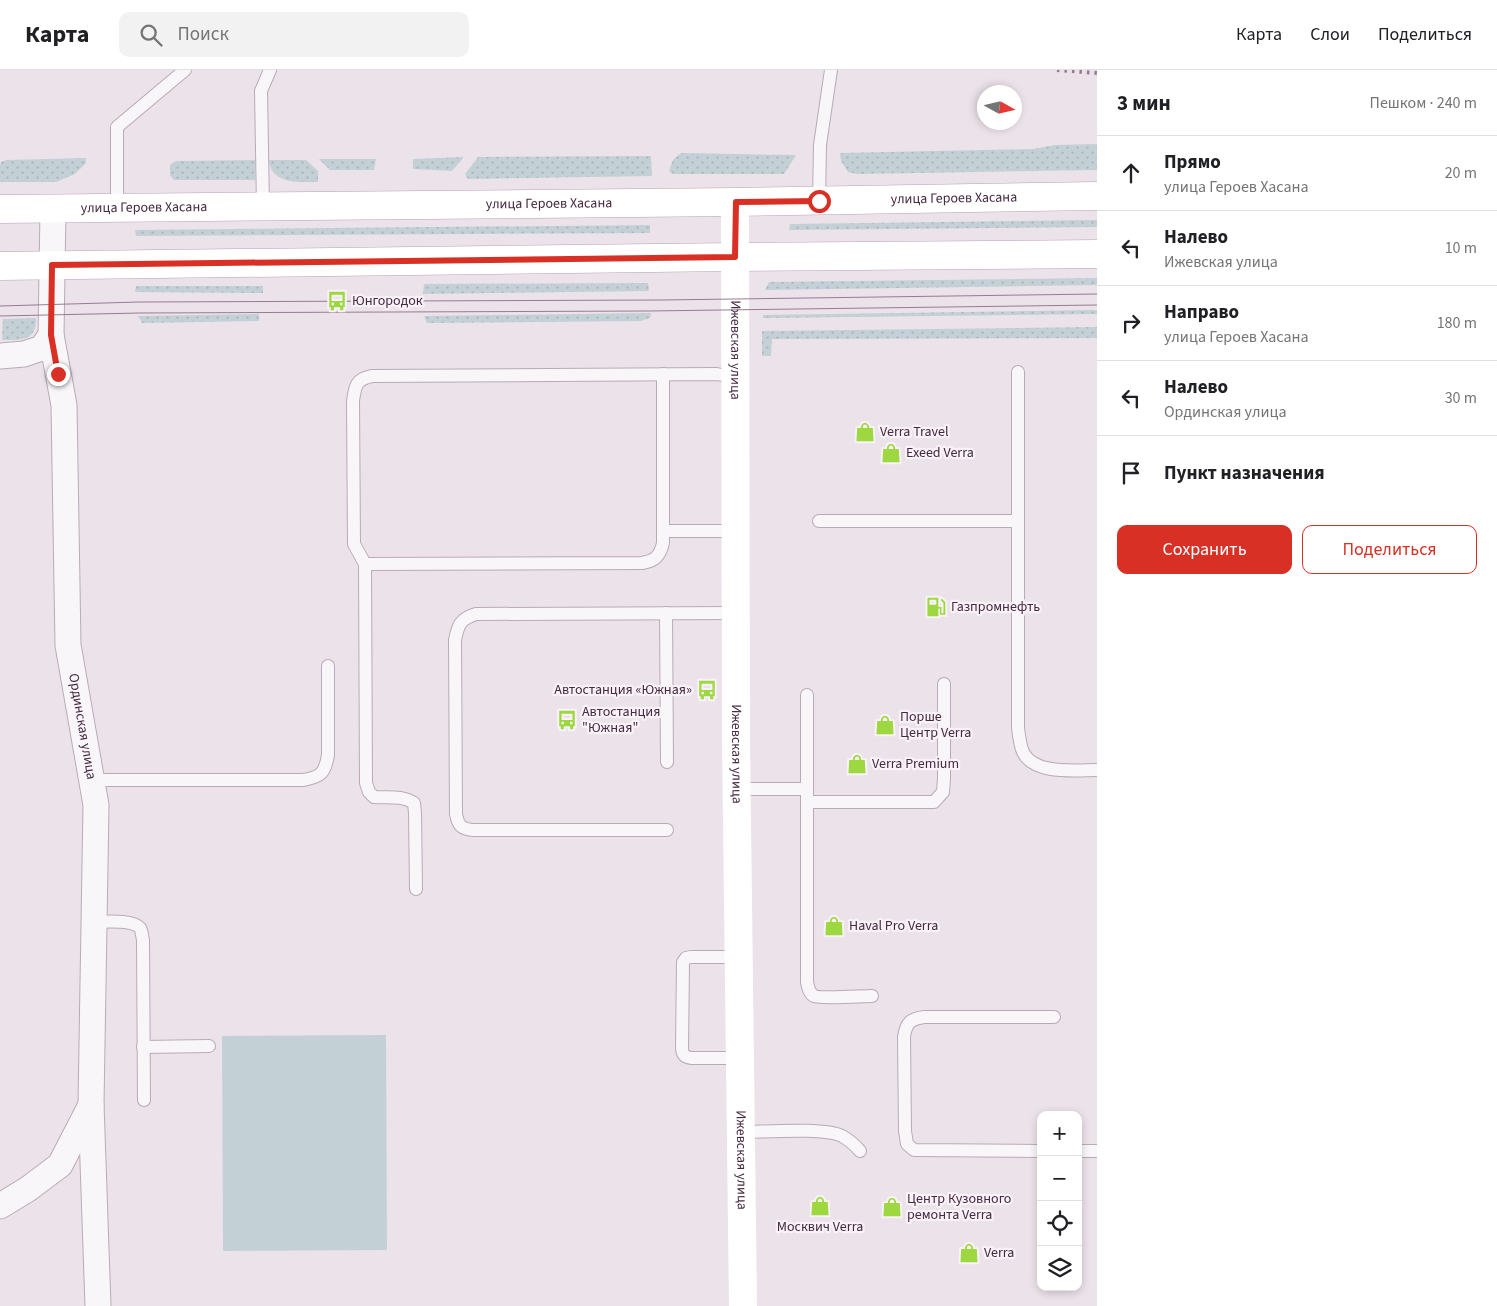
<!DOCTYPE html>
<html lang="ru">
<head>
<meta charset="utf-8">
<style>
	body { margin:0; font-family:"Source Sans 3",sans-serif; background:#f2f2f2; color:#202124 }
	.controls { position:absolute; right:15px; bottom:15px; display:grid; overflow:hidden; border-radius:10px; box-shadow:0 2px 8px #0003 }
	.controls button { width:45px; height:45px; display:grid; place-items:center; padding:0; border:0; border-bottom:1px solid #e0e0e0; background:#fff; color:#202124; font:25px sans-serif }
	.compass { position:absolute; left:977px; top:15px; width:45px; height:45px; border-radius:50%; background:#fff; box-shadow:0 2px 8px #0003; rotate:98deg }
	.stop { position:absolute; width:15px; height:15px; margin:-11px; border:4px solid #d93025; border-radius:50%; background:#fff }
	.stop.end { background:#d93025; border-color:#fff; box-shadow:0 1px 5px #0008 }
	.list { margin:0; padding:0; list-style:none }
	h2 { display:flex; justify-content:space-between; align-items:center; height:65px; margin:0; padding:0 20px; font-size:21px }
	h2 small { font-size:16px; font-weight:400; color:#757577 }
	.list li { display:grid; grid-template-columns:32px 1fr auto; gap:15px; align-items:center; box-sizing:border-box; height:75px; padding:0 20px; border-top:1px solid #e0e0e0 }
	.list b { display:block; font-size:19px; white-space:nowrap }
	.list p { margin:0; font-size:16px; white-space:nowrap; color:#757577 }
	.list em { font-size:16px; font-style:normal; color:#757577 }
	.actions { display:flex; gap:10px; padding:15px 20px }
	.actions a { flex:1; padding:11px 0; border:1px solid #d93025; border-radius:10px; text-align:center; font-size:18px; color:#d93025 }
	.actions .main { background:#d93025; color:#fff }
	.icon { flex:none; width:28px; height:28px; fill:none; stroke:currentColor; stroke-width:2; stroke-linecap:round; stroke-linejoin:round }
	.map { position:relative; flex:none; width:1097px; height:1236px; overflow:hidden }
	header { display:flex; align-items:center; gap:30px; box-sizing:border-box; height:70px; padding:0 25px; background:#fff; border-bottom:1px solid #e0e0e0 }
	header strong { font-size:24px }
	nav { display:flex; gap:28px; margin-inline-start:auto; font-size:18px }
	.search { width:350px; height:45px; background:#f2f2f2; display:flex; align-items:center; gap:12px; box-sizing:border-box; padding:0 18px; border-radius:10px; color:#757577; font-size:19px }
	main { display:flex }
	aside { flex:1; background:#fff }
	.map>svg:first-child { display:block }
	.grass { fill:url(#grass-dots) }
	.garden { fill:#c3d1d6 }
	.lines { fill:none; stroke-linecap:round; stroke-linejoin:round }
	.lane-casing { stroke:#baaab7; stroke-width:14 }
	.street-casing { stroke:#baaab7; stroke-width:27 }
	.primary-casing { stroke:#b8a1b5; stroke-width:29 }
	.lane { stroke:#f9f6f9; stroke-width:12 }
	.street { stroke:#f9f6f9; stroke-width:25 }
	.secondary { stroke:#fff; stroke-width:28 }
	.primary { stroke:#fff; stroke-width:28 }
	.tram { stroke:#977b92; stroke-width:1 }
	.rail { stroke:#977b92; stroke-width:4; stroke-dasharray:2.5 5; stroke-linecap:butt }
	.route { stroke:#d93025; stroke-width:6 }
	.labels { text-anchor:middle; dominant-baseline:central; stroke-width:4.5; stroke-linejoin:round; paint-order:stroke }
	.street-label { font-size:14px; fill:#452940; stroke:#f9f3f8 }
	.poi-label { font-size:14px; fill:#452940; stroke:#f9f3f8; text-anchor:start }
</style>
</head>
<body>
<header>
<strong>Карта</strong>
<div class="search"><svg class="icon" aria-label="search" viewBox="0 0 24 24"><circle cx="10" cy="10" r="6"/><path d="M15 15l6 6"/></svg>Поиск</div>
<nav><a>Карта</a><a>Слои</a><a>Поделиться</a></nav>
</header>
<main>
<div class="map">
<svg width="1097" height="1236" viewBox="0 0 1097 1236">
	<defs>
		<pattern id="grass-dots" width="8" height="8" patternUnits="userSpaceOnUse" patternTransform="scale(1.25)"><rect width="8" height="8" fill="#c3d1d6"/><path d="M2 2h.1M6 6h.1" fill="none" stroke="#a9b3b9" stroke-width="1.8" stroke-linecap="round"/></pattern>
	</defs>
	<rect width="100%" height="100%" fill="#ece2ea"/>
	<g class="grass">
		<polygon points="1097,74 1097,100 857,104 848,102 841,91 840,83 1033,79 1055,75"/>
		<polygon points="681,83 796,85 784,104 673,104 669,101 673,90"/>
		<polygon points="651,86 652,106 468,109 465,104 478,87"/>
		<polygon points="464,87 452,101 413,99 413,89"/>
		<polygon points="86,88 86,93 75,104 56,112 0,112 0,95 1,92 7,90"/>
		<polygon points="319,89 376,89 374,100 330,100"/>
		<polygon points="255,90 255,110 174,110 170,105 170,95 176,91"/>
		<path d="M 269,90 L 306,90 L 318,101 L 318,112 C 300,112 271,115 269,90 Z"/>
		<polygon points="1097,150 1097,157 789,160 790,154"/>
		<polygon points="650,155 650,163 136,166 135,160"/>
		<polygon points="1097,208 1097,215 765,220 769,212"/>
		<polygon points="648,213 649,221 423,224 424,214"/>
		<polygon points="136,216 263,216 263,223 135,222"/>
		<polygon points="1097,240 1097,244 763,248 763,245"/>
		<polygon points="651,243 650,248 641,251 427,253 424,246"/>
		<polygon points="259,244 259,251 142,253 138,246"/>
		<path d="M 36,248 C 37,272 19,270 2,270 L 3,249 Z"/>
		<polygon points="1097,257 1097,268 772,269 771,286 762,286 762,261"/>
	</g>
	<polygon class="garden" points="386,965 387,1180 223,1181 222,966"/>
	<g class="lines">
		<defs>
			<g id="lane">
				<polyline points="819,131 820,75 831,0"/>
				<polyline points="263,137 261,21 270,0"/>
				<polyline points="117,139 117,57 185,0"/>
				<path d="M 1018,302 L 1018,658 C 1019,666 1020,675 1023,682 C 1034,705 1075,700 1097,700"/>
				<polyline points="819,451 1018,451"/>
				<polyline points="663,461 735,461"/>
				<path d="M 365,494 L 642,493 C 655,491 660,486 663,473 L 663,304"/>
				<polyline points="666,543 667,692"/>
				<path d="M 92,710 L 303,710 C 321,707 325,703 328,685 L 328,596"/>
				<polyline points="737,719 807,719 807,625"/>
				<path d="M 807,719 L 807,912 C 808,917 809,923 814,926 C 822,929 861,926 872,926"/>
				<polyline points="807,732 934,732 943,722 944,708 944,614"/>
				<path d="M 667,760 L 473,760 C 461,759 458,755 456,744 L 455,570 C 458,555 460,549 476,544 L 736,543"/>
				<path d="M 416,819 L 415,743 L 414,733 C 402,725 388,728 374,727 L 369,722 L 366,713 L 365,494 L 354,474 L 353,331 C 355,316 356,309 372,306 L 717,304 L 736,308"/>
				<path d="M 94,852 C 105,852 132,849 140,858 C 142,861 142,866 143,870 L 144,1030"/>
				<path d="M 739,887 L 691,887 L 686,888 L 683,892 L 682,979 C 683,986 685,987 692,988 L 740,988"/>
				<polyline points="143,977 209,976"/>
				<path d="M 741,1062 C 764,1062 824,1057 842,1066 C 849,1070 855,1075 860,1081"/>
				<path d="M 1041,1081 L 914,1080 L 907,1074 L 905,1061 L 904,967 C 906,953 910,949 924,947 L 1054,947"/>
				<polyline points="1078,1081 1097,1081"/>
			</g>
			<g id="street">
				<path id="s1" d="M 53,139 L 51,265 L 64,335 L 68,575 L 96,735 L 91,1034 L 98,1236"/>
				<polyline points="0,286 24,284 42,278 51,265"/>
				<polyline points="0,1136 28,1119 60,1095 91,1035"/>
			</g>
			<g id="primary">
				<path id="s3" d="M 0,139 L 735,132 L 1097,126"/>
				<polyline points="0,196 735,187 1097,184"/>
			</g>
		</defs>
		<use href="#lane" class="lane-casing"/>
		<use href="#street" class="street-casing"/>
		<use href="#primary" class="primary-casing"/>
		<use href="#lane" class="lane"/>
		<use href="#street" class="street"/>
		<path class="secondary" id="s2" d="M 735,132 L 736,670 L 743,1236"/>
		<use href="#primary" class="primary"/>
		<g class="tram">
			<polyline points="0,236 139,232 662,230 1097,224"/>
			<polyline points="0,246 140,243 648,241 1097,235"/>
		</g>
		<polyline class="rail" points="1057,0 1097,3"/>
	</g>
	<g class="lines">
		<polyline class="route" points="58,304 51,265 52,195 735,187 736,132 819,131"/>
	</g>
	<defs>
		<symbol id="bus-bare" viewBox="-9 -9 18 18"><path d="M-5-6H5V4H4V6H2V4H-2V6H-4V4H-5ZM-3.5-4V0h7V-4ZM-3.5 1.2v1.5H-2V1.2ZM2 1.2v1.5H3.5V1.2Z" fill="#9dd840" stroke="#f9f3f8" stroke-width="2.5" paint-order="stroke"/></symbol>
		<symbol id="shop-bare" viewBox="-9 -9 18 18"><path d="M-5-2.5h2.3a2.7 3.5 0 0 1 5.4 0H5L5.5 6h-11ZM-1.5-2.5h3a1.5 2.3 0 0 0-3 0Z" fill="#9dd840" stroke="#f9f3f8" stroke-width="2.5" paint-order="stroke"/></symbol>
		<symbol id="fuel-bare" viewBox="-9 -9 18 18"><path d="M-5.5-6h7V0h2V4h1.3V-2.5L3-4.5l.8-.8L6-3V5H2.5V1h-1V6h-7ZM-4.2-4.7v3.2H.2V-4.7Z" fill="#9dd840" stroke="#f9f3f8" stroke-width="2.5" paint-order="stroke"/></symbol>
	</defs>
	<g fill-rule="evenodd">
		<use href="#bus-bare" x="323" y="217" width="28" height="28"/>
		<use href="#shop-bare" x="851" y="348" width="28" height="28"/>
		<use href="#shop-bare" x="877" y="369" width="28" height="28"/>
		<use href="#fuel-bare" x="922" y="523" width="28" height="28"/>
		<use href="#bus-bare" x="693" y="606" width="28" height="28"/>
		<use href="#bus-bare" x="553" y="636" width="28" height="28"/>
		<use href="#shop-bare" x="871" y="641" width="28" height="28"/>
		<use href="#shop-bare" x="843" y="680" width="28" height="28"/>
		<use href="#shop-bare" x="820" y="842" width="28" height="28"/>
		<use href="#shop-bare" x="806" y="1122" width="28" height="28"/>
		<use href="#shop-bare" x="878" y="1123" width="28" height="28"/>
		<use href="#shop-bare" x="955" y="1169" width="28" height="28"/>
	</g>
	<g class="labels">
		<g class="street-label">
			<text stroke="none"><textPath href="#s3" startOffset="954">улица Героев Хасана</textPath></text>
			<text stroke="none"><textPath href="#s3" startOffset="549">улица Героев Хасана</textPath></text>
			<text stroke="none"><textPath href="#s3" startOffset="144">улица Героев Хасана</textPath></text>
			<text stroke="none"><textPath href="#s2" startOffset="148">Ижевская улица</textPath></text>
			<text stroke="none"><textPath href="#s1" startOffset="520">Ординская улица</textPath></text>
			<text stroke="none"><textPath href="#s2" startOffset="552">Ижевская улица</textPath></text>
			<text stroke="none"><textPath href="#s2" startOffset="958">Ижевская улица</textPath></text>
		</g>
		<g class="poi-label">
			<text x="352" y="231">Юнгородок</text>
			<text x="880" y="362">Verra Travel</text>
			<text x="906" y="383">Exeed Verra</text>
			<text x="951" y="537">Газпромнефть</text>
			<text x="692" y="620" text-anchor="end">Автостанция «Южная»</text>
			<text x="582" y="642">Автостанция<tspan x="582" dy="16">"Южная"</tspan></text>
			<text x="900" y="647">Порше<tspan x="900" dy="16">Центр Verra</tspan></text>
			<text x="872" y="694">Verra Premium</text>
			<text x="849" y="856">Haval Pro Verra</text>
			<text x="907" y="1129">Центр Кузовного<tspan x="907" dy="16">ремонта Verra</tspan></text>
			<text x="820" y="1157" text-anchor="middle">Москвич Verra</text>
			<text x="984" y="1183">Verra</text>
		</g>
	</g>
</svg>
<div class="controls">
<button>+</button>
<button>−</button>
<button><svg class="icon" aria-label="locate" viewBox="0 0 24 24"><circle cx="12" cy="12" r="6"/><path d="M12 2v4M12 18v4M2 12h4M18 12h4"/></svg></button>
<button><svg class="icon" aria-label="layers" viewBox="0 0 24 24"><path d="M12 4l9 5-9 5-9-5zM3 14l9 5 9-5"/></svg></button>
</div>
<svg class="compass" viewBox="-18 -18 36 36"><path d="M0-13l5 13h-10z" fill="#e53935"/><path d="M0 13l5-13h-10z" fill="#757577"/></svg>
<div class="stop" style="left:819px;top:131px"></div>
<div class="stop end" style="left:58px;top:304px"></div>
</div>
<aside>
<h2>3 мин<small>Пешком · 240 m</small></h2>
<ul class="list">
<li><svg class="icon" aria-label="ahead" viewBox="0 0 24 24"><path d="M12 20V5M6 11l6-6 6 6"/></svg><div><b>Прямо</b><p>улица Героев Хасана</p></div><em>20 m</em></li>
<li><svg class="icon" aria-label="left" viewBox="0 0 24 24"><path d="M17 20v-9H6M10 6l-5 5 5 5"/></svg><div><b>Налево</b><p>Ижевская улица</p></div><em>10 m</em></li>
<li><svg class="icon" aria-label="right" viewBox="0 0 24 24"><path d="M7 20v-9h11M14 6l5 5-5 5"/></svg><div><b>Направо</b><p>улица Героев Хасана</p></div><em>180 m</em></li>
<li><svg class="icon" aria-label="left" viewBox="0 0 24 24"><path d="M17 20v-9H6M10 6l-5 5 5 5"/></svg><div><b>Налево</b><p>Ординская улица</p></div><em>30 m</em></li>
<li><svg class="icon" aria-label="arrive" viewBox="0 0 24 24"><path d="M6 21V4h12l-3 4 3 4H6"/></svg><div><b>Пункт назначения</b></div></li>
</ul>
<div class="actions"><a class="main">Сохранить</a><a>Поделиться</a></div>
</aside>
</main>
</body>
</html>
